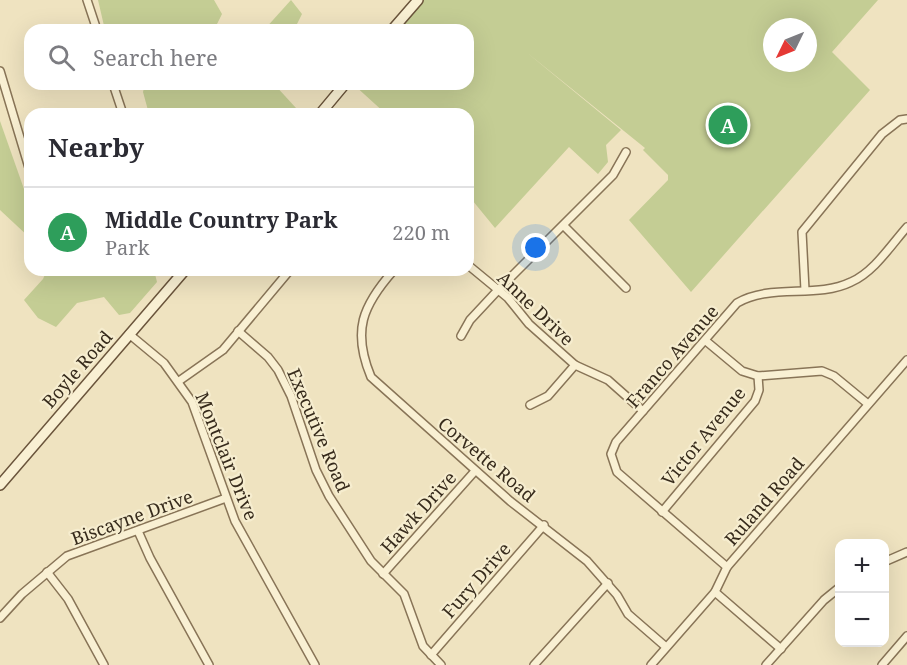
<!DOCTYPE html>
<html lang="en">
<head>
<meta charset="utf-8">
<style>
	body { margin:0; font-family:"Noto Serif",serif; background:#f7f7f7; color:#2b2b33 }
	.controls { position:absolute; right:18px; bottom:18px; display:grid; overflow:hidden; border-radius:12px; box-shadow:0 6px 24px #0002 }
	.controls button { width:54px; height:54px; display:grid; place-items:center; padding:0; border:0; border-bottom:2px solid #e1e1e2; background:#fff; color:#2b2b33; font:30px sans-serif }
	.compass { position:absolute; left:763px; top:18px; width:54px; height:54px; border-radius:50%; background:#fff; box-shadow:0 6px 24px #0002; rotate:227deg }
	.you { position:absolute; left:536px; top:248px; width:21px; height:21px; margin:-15px; border:4px solid #fff; border-radius:50%; background:#1a73e8; box-shadow:0 0 0 9px #1a73e833 }
	.badge { display:grid; place-items:center; width:39px; height:39px; border-radius:50%; background:#982a26; color:#fff; font-size:20px; font-weight:700 }
	.pin { position:absolute; translate:-50% -50%; border:3px solid #fff; box-shadow:0 2px 6px #0006 }
	.list { margin:0; padding:0; list-style:none }
	h2 { display:flex; justify-content:space-between; align-items:center; height:78px; margin:0; padding:0 24px; font-size:26px }
	h2 small { font-size:20px; font-weight:400; color:#7c7c81 }
	.list li { display:grid; grid-template-columns:39px 1fr auto; gap:18px; align-items:center; box-sizing:border-box; height:90px; padding:0 24px; border-top:2px solid #e1e1e2 }
	.list b { display:block; font-size:22px; white-space:nowrap }
	.list p { margin:0; font-size:20px; white-space:nowrap; color:#7c7c81 }
	.list em { font-size:20px; font-style:normal; color:#7c7c81 }
	.icon { flex:none; width:33px; height:33px; fill:none; stroke:currentColor; stroke-width:2; stroke-linecap:round; stroke-linejoin:round }
	.map { position:relative; flex:none; width:907px; height:665px; overflow:hidden }
	.search { position:absolute; background:#fff; box-shadow:0 6px 24px #0002; left:24px; top:24px; width:450px; height:66px; display:flex; align-items:center; gap:15px; box-sizing:border-box; padding:0 21px; border-radius:18px; color:#7c7c81; font-size:22px }
	.panel { position:absolute; background:#fff; box-shadow:0 6px 24px #0002; left:24px; top:108px; width:450px; height:168px; border-radius:18px }
	.map>svg:first-child { display:block }
	.green { fill:#c4cd94; fill-rule:evenodd }
	.lines { fill:none; stroke-linecap:round; stroke-linejoin:round }
	.street-casing { stroke:#887457; stroke-width:10 }
	.secondary-casing { stroke:#6a543b; stroke-width:12 }
	.street { stroke:#f9f0d3; stroke-width:7 }
	.secondary { stroke:#f9f0d3; stroke-width:9 }
	.labels { text-anchor:middle; dominant-baseline:central; stroke-width:4.5; stroke-linejoin:round; paint-order:stroke }
	.street-label { font-size:18px; fill:#372b1c; stroke:#f6edcf }
</style>
</head>
<body>
<div class="map">
<svg width="907" height="665" viewBox="0 0 907 665">
	<rect width="100%" height="100%" fill="#efe3c0"/>
	<g class="green">
		<polygon points="98,0 214,0 222,14 217,24 219,30 105,30"/>
		<polygon points="291,0 302,14 294,30 264,30"/>
		<path d="M 422,0 L 878,0 L 832,52 L 870,90 L 691,292 L 629,220 L 668,180 L 668,175 L 643,150 L 645,148 L 525,51 L 621,130 L 606,145 L 608,162 L 598,174 L 569,147 L 495,228 L 468,195 L 468,114 L 386,114 L 353,84 L 468,84 L 468,30 L 396,30 ZM 772,27 L 808,27 L 808,63 L 772,63 Z"/>
		<polygon points="145,84 274,84 296,108 295,114 149,114 143,92"/>
		<polygon points="0,121 30,206 30,238 0,210"/>
		<polygon points="47,270 154,270 157,282 130,313 119,315 104,297 77,303 56,327 38,318 24,300 43,279"/>
	</g>
	<g class="lines">
		<defs>
			<g id="street">
				<polyline points="87,0 97,30"/>
				<polyline points="0,71 30,171"/>
				<polyline points="113,84 123,114"/>
				<polyline points="564,226 626,288"/>
				<polyline points="468,265 508,298 529,324 575,365 608,380 643,411"/>
				<path d="M 394,270 C 362,306 352,331 371,377 L 510,501 L 587,561 L 617,595 L 628,614 L 666,647"/>
				<polyline points="805,290 802,232 882,134 900,120 907,119"/>
				<polyline points="238,331 268,357 278,370 291,396 316,470 329,496 371,561 404,594 423,646 441,665"/>
				<polyline points="129,334 164,363 192,402 235,521 315,665"/>
				<polyline points="461,336 470,320 498,290 613,175 626,152"/>
				<polyline points="706,341 742,371 758,376 822,371 834,376 868,404"/>
				<polyline points="179,381 223,350 290,270"/>
				<polyline points="530,405 548,396 575,365"/>
				<polyline points="662,512 755,401 759,390 758,376"/>
				<polyline points="138,531 150,558 209,665"/>
				<polyline points="884,562 907,552"/>
				<path d="M 727,567 L 617,472 L 611,454 L 616,442 L 737,303 C 771,283 816,299 851,282 C 874,272 891,245 907,227"/>
				<polyline points="47,572 68,599 104,665"/>
				<polyline points="383,574 475,471"/>
				<polyline points="715,592 781,649"/>
				<polyline points="0,618 22,594 67,556 226,498"/>
				<polyline points="431,655 544,525"/>
				<polyline points="534,665 608,583"/>
				<polyline points="651,665 715,592 727,567 907,360"/>
				<polyline points="766,665 824,600 840,587"/>
				<polyline points="882,665 907,636"/>
			</g>
			<g id="secondary">
				<polyline points="392,30 418,0"/>
				<polyline points="320,114 345,84"/>
				<polyline points="0,485 185,270"/>
			</g>
		</defs>
		<use href="#street" class="street-casing"/>
		<use href="#secondary" class="secondary-casing"/>
		<use href="#street" class="street"/>
		<use href="#secondary" class="secondary"/>
	</g>
	<g class="labels">
		<g class="street-label">
			<text transform="translate(536 308) rotate(44)">Anne Drive</text>
			<text transform="translate(672 356) rotate(-49)">Franco Avenue</text>
			<text transform="translate(77 369) rotate(-49)">Boyle Road</text>
			<text transform="translate(319 430) rotate(67)">Executive Road</text>
			<text transform="translate(703 436) rotate(-51)">Victor Avenue</text>
			<text transform="translate(227 456) rotate(68)">Montclair Drive</text>
			<text transform="translate(487 459) rotate(40)">Corvette Road</text>
			<text transform="translate(764 501) rotate(-49)">Ruland Road</text>
			<text transform="translate(418 512) rotate(-48)">Hawk Drive</text>
			<text transform="translate(132 517) rotate(-20)">Biscayne Drive</text>
			<text transform="translate(476 580) rotate(-49)">Fury Drive</text>
		</g>
	</g>
</svg>
<div class="controls">
<button>+</button>
<button>−</button>
</div>
<svg class="compass" viewBox="-18 -18 36 36"><path d="M0-13l5 13h-10z" fill="#e53935"/><path d="M0 13l5-13h-10z" fill="#7c7c81"/></svg>
<div class="you"></div>
<div class="pin badge" style="left:728px;top:125px;background:#2e9e5b">A</div>
<div class="search"><svg class="icon" aria-label="search" viewBox="0 0 24 24"><circle cx="10" cy="10" r="6"/><path d="M15 15l6 6"/></svg>Search here</div>
<section class="panel">
<h2>Nearby<small></small></h2>
<ul class="list">
<li><span class="badge" style="background:#2e9e5b">A</span><div><b>Middle Country Park</b><p>Park</p></div><em>220 m</em></li>
</ul>
</section>
</div>
</body>
</html>
